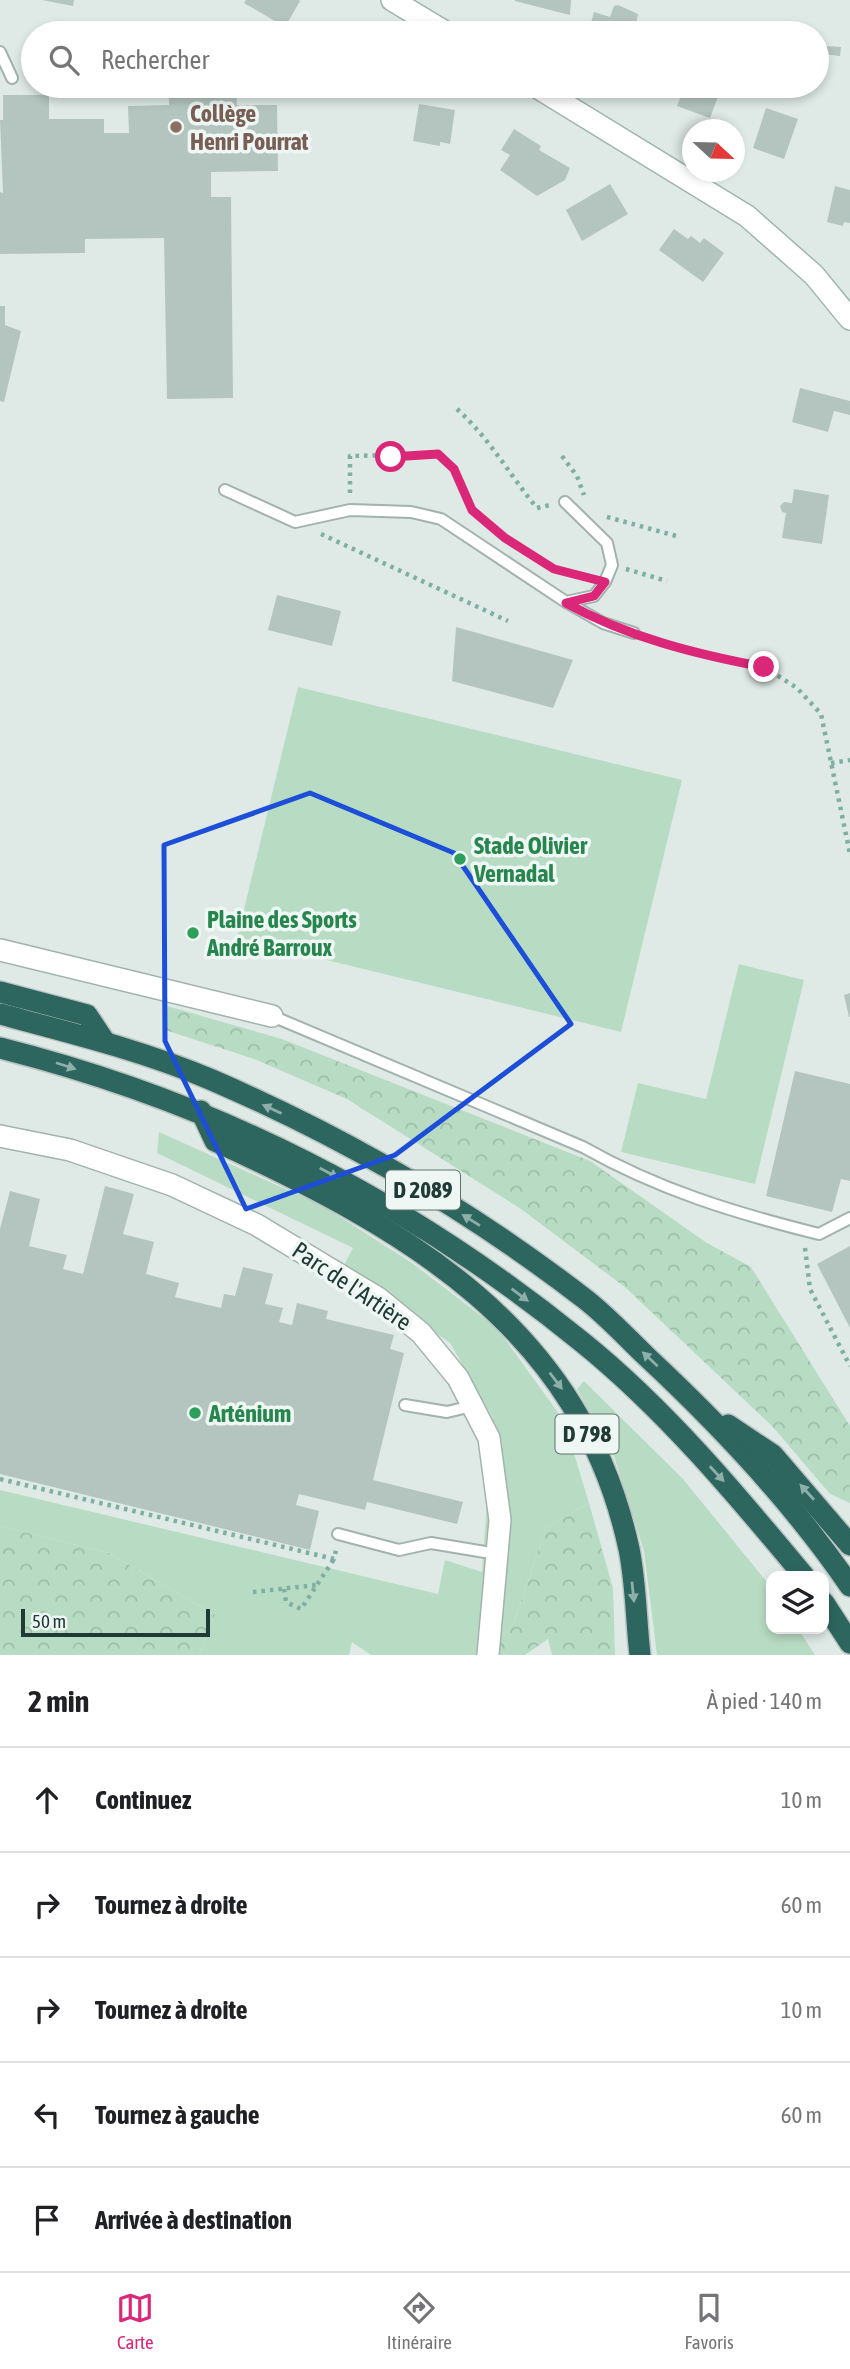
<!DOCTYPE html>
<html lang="fr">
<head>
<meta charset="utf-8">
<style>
	body { margin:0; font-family:"Asap Condensed",sans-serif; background:#f6f6f6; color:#202124 }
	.controls { position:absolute; right:21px; bottom:21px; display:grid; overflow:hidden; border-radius:14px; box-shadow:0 4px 10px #0003 }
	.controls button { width:63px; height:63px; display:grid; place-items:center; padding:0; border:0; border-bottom:2px solid #e0e0e0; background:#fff; color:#202124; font:35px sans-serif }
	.compass { position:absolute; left:682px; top:119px; width:63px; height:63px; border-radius:50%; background:#fff; box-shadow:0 4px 10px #0003; rotate:112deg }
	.scale { position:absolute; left:21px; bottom:18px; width:189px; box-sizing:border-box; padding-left:7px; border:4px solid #203a35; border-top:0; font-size:19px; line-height:24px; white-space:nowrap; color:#203a35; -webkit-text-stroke:5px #eff7f4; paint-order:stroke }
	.stop { position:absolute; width:21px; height:21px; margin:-16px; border:5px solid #db2777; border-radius:50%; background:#fff }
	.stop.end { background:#db2777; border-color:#fff; box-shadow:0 2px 7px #0008 }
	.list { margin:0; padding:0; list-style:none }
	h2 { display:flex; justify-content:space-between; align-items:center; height:91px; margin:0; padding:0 28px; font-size:30px }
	h2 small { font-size:23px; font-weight:400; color:#757577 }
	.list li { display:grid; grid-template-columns:46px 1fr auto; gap:21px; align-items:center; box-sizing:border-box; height:105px; padding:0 28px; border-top:2px solid #e0e0e0 }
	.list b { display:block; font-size:26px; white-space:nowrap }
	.list em { font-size:23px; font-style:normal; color:#757577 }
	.icon { flex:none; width:38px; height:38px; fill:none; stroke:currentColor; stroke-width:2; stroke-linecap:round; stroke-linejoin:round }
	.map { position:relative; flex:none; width:850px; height:1655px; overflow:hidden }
	.search { position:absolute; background:#fff; box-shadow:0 4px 10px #0003; left:21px; right:21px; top:21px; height:77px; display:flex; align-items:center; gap:18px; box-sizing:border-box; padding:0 24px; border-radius:38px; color:#757577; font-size:26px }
	.sheet { height:616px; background:#fff }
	nav { display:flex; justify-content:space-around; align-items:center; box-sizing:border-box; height:98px; border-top:2px solid #e0e0e0; background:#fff; font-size:19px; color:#757577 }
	nav a { display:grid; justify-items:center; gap:4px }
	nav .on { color:#db2777 }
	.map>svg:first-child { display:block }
	.green { fill:#b8dcc3 }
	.forest { fill:url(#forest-crowns) }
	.building { fill:#b4c5bf }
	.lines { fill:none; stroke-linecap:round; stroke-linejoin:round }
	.lane-casing { stroke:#a2b2ad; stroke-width:14 }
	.street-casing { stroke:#a2b2ad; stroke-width:24 }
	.secondary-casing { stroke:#9eb6af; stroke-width:24 }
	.highway-casing { stroke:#bcc4c2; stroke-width:24 }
	.path { stroke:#7faea2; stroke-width:4.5; stroke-dasharray:3.5 5; stroke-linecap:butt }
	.lane { stroke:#fff; stroke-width:10 }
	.street { stroke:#fff; stroke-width:21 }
	.secondary { stroke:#fff; stroke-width:21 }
	.highway { stroke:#2c665e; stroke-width:21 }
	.oneway { fill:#8eaea9 }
	.route { stroke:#db2777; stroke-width:9 }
	.marked { fill:none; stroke:#1d4ed8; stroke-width:5; stroke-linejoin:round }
	.education-dot { fill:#8d6e63; stroke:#eff7f4; stroke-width:2.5 }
	.leisure-dot { fill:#2e9e5b; stroke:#eff7f4; stroke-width:2.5 }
	.labels { text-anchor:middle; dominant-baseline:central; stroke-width:7; stroke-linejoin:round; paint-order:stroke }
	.shield { fill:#eff7f4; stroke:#5e736e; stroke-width:2 }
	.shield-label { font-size:23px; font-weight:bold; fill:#203a35 }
	.education-label { font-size:24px; font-weight:bold; fill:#785e54; stroke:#eff7f4; text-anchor:start }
	.leisure-label { font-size:24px; font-weight:bold; fill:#27864d; stroke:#eff7f4; text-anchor:start }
	.street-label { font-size:24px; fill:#203a35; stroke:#eff7f4 }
</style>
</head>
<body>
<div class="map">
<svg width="850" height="1655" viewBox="0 0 850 1655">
	<defs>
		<pattern id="forest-crowns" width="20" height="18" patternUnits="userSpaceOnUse" patternTransform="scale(1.75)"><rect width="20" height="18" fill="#b8dcc3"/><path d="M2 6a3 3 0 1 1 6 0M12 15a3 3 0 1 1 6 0" fill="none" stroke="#9ebea8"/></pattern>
	</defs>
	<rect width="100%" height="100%" fill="#dfeae6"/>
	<g class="green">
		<polygon points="298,687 682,780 621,1032 237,938"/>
		<polygon points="739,964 804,980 755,1184 621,1152 638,1083 706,1099"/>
		<polygon points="159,1132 323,1206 412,1263 497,1328 564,1421 589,1503 546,1528 514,1622 488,1655 371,1655 352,1642 349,1655 199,1655 215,1615 109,1553 0,1526 0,1490 438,1594 445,1560 482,1572 493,1418 450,1343 343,1267 353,1248 157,1153"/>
		<polygon points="584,1381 683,1479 771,1587 771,1629 798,1629 815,1655 657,1655 644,1551 614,1456 577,1389"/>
	</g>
	<g class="forest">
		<polygon points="167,1006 282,1039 590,1161 707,1243 751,1267 850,1426 850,1503 830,1494 772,1426 626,1288 521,1209 347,1099 254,1059 165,1030"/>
		<polygon points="589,1503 613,1588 615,1655 552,1655 548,1639 525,1655 488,1655 514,1622 546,1528"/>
		<polygon points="0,1526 109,1553 215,1615 199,1655 0,1655"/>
	</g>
	<g class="building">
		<polygon points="42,0 74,0 73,6"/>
		<polygon points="246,0 299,0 300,1 285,27 244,3"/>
		<polygon points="515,0 571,0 570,15 515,1"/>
		<polygon points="618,5 638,14 636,25 642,27 640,33 588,33 594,12 610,17 614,6"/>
		<polygon points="157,27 174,28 174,33 157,33"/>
		<polygon points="825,46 841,47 840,56 824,54"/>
		<polygon points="685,86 722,86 710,118 677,106"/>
		<polygon points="236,88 237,105 277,105 278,171 211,172 211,197 231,197 233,398 167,399 164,238 85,239 85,253 0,254 0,192 3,193 0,120 3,120 3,95 49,95 49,119 104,119 104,133 129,133 128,106 169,105 169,89"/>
		<polygon points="419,104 455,110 450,144 440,142 440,146 413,141"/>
		<polygon points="766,108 798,119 784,159 753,148"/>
		<polygon points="514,129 541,146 539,150 570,168 565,180 537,196 500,170 510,155 501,150"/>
		<polygon points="610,184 628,214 582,241 566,210"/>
		<polygon points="835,186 850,190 850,223 844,222 843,226 827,222"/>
		<polygon points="674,229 688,239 691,236 700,243 704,238 724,253 703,282 659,250"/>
		<polygon points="0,306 5,306 5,325 21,331 4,402 0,401"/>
		<polygon points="800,388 850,401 850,415 834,411 828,432 792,422"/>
		<polygon points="794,489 829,495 822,544 782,538 786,513 782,512 780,506 784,502 792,503"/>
		<polygon points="277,595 341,611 332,646 268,630"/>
		<polygon points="456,627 573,660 553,708 452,681"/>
		<polygon points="850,993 850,1017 849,1017 844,995"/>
		<polygon points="795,1071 850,1084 850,1181 841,1179 832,1212 766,1196"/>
		<polygon points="105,1186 134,1194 123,1234 154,1242 146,1274 179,1283 175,1297 221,1308 224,1294 235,1296 243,1267 273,1274 265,1304 283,1308 279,1322 292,1325 297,1303 328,1311 326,1319 394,1335 390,1349 404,1353 373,1480 463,1502 457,1524 367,1502 365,1510 299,1494 296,1505 319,1511 310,1550 0,1474 0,1229 10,1191 40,1199 29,1246 67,1255 63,1269 83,1274"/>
		<polygon points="850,1246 850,1328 817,1264"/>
	</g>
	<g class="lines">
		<defs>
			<g id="lane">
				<polyline points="0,52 12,78"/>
				<polyline points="225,490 295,522 350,510 411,512 441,519 566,602 594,596 605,582 612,565 607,543 565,502"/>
				<polyline points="566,602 603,623 634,633"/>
				<path d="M 272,1016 L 583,1147 C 659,1190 735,1213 819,1234 L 850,1218"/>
				<polyline points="405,1405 447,1412 472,1406"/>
				<polyline points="338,1534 399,1550 431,1543 497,1554"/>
			</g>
			<g id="street">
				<polyline points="0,950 272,1016"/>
				<polyline points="0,1136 70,1150 172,1185 257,1225 378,1298 421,1333 458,1378 489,1438 500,1520 488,1655"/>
			</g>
			<g id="secondary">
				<polyline points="392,0 447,33"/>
				<polyline points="535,86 747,216 814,275 850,319"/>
			</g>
			<g id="highway">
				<polyline points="0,992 87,1015 105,1042"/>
				<path d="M 0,1014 C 71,1033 144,1051 212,1080 C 344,1137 471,1211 585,1299 C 607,1316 627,1338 647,1357 C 722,1427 792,1501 850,1586"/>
				<path d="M 0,1048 C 218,1103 407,1200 582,1342 C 665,1409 736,1494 804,1576"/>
				<path d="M 201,1111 L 215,1141 C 407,1229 581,1327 629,1549 C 636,1583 636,1620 640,1655"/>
				<polyline points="728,1425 773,1455 850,1545"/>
				<polyline points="824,1603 850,1643"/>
			</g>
		</defs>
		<use href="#lane" class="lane-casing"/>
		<use href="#street" class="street-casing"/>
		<use href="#secondary" class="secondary-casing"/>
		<use href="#highway" class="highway-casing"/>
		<g class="path">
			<path d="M 457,409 C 490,439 509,474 537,508 L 550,505"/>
			<polyline points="562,456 577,476 584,495"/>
			<polyline points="350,493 350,456 438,454 455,469 472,510 504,537"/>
			<polyline points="607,517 680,537"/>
			<polyline points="321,534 508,621"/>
			<polyline points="532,555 554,569 587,578"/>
			<polyline points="626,569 667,581"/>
			<polyline points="648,638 701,655 764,667 797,688 821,714 850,854"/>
			<polyline points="831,763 850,760"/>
			<polyline points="805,1248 810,1289 850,1366"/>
			<polyline points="0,1479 334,1559 336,1550"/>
			<polyline points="284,1589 286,1602 301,1609 334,1559"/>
			<polyline points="253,1592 316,1585"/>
		</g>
		<use href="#lane" class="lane"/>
		<use href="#street" class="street"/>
		<use href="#secondary" class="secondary"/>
		<use href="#highway" class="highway"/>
	</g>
	<defs><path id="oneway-solid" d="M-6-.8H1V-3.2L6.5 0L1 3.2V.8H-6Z" transform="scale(1.75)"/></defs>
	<g class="oneway">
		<use href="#oneway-solid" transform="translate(66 1066) rotate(18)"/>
		<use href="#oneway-solid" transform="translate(272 1109) rotate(-155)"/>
		<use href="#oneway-solid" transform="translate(329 1173) rotate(28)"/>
		<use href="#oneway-solid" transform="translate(471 1220) rotate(-148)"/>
		<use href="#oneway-solid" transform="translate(520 1295) rotate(37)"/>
		<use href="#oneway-solid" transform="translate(650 1359) rotate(-137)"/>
		<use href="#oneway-solid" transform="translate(556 1381) rotate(53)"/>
		<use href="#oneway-solid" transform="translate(717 1474) rotate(47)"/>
		<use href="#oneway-solid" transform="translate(807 1492) rotate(-132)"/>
		<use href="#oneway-solid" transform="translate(633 1592) rotate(84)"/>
	</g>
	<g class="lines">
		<path class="route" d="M 391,457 L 438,454 L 454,469 L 472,510 L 505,538 L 554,569 L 605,582 L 594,596 L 566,603 C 627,637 695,654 764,667"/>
	</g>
	<path class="marked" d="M 310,793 L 454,853 L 571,1024 L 395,1155 L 246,1209 L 165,1041 L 164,845 Z"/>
	<circle class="education-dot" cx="176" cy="127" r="7"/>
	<g class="leisure-dot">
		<circle cx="460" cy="859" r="7"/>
		<circle cx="193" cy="933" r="7"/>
		<circle cx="195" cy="1413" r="7"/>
	</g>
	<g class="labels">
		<g class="shield">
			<rect x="386" y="1170.5" width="74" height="39" rx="5"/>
			<rect x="555.5" y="1414.5" width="63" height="39" rx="5"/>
		</g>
		<g class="shield-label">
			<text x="423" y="1190">D 2089</text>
			<text x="587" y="1434">D 798</text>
		</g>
		<g class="education-label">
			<text x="190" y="113">Collège<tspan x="190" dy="28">Henri Pourrat</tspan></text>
		</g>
		<g class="leisure-label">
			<text x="474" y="845">Stade Olivier<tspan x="474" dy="28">Vernadal</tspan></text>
			<text x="207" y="919">Plaine des Sports<tspan x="207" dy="28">André Barroux</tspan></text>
			<text x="209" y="1413">Arténium</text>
		</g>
		<g class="street-label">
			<text transform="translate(352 1286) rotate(34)">Parc de l'Artière</text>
		</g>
	</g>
</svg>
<div class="controls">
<button><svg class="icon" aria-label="layers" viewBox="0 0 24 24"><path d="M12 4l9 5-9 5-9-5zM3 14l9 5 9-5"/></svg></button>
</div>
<svg class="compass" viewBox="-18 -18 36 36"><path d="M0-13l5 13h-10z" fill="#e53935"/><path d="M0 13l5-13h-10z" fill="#757577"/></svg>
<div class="scale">50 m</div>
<div class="stop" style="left:391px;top:457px"></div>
<div class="stop end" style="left:764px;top:667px"></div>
<div class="search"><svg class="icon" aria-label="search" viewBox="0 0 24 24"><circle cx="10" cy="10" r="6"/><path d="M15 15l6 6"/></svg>Rechercher</div>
</div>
<section class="sheet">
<h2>2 min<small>À pied · 140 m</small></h2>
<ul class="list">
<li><svg class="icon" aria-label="ahead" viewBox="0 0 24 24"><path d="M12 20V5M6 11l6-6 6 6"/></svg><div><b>Continuez</b></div><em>10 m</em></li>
<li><svg class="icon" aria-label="right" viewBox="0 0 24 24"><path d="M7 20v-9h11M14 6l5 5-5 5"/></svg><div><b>Tournez à droite</b></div><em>60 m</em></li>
<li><svg class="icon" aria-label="right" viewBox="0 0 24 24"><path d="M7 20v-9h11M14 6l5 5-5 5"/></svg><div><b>Tournez à droite</b></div><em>10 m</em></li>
<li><svg class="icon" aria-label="left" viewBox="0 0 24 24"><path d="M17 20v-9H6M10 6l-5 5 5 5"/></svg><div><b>Tournez à gauche</b></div><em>60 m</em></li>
<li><svg class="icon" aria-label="arrive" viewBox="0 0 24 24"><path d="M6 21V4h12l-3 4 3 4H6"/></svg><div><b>Arrivée à destination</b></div></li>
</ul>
</section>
<nav>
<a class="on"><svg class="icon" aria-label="map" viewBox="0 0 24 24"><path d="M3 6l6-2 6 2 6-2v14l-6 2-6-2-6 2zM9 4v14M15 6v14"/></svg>Carte</a>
<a><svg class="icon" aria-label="directions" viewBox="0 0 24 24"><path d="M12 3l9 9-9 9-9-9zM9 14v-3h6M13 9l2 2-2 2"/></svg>Itinéraire</a>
<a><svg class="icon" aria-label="saved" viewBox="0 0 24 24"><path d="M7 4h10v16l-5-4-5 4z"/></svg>Favoris</a>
</nav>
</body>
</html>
